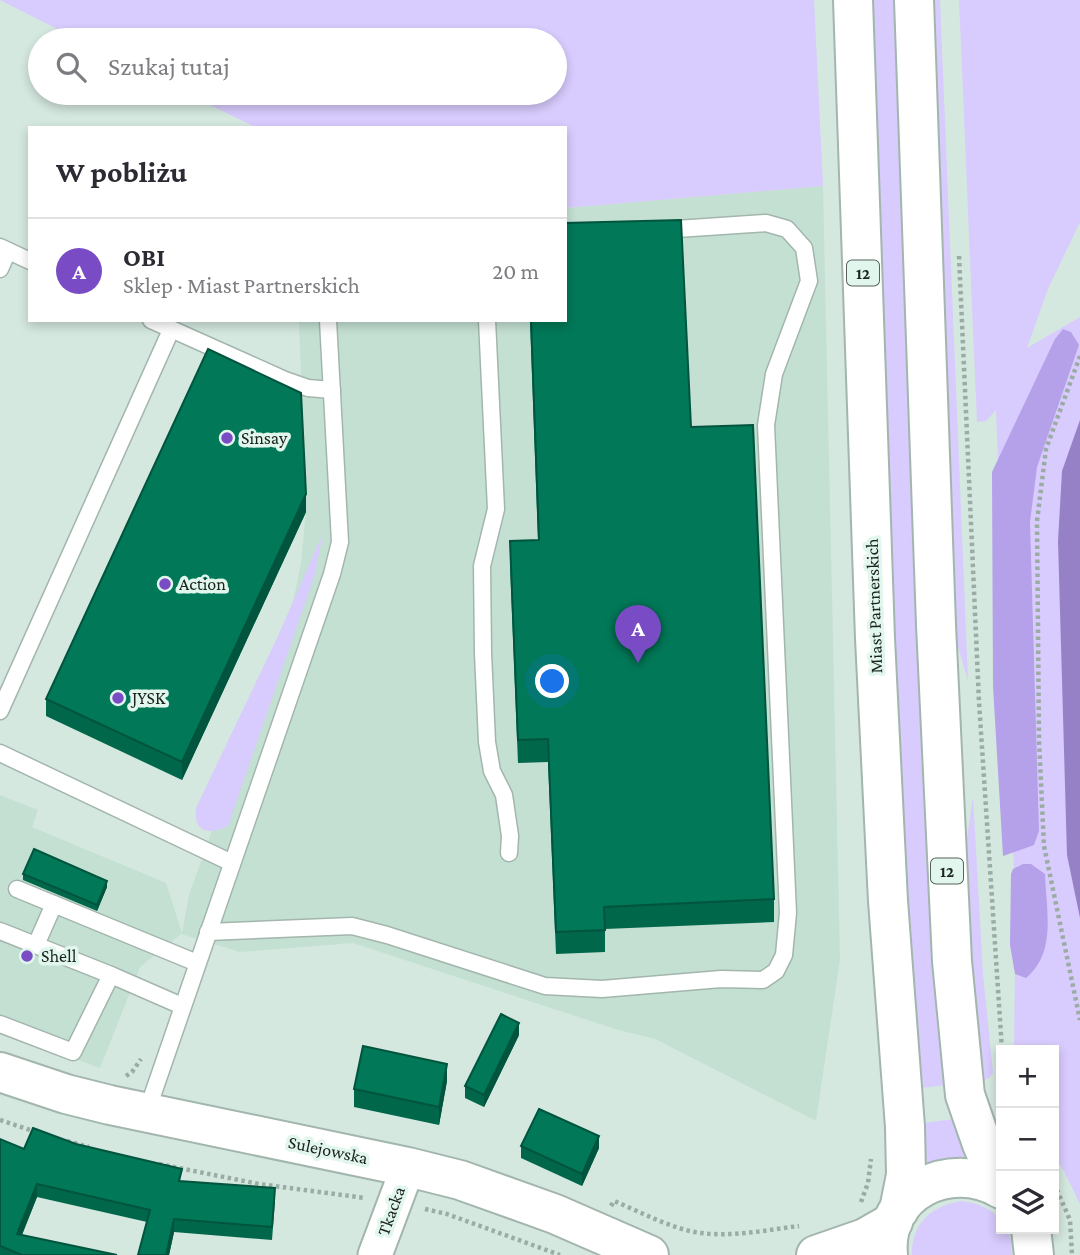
<!DOCTYPE html>
<html lang="pl">
<head>
<meta charset="utf-8">
<style>
	body { margin:0; font-family:"Crimson Pro",serif; background:#f2f2f3; color:#2b2b33 }
	.controls { position:absolute; right:21px; bottom:21px; display:grid; overflow:hidden; border-radius:0px; box-shadow:0 4px 10px #0003 }
	.controls button { width:63px; height:63px; display:grid; place-items:center; padding:0; border:0; border-bottom:2px solid #e1e1e2; background:#fff; color:#2b2b33; font:35px sans-serif }
	.you { position:absolute; left:553px; top:682px; width:24px; height:24px; margin:-18px; border:5px solid #fff; border-radius:50%; background:#1a73e8; box-shadow:0 0 0 10px #1a73e833 }
	.badge { display:grid; place-items:center; width:46px; height:46px; border-radius:50%; background:#794cc5; color:#fff; font-size:23px; font-weight:700 }
	.pin { position:absolute; translate:-50% -58px; filter:drop-shadow(0 2px 4px #0008) }
	.pin::after { content:''; position:absolute; top:37px; width:24px; height:21px; background:inherit; clip-path:polygon(0 0,100% 0,50% 100%) }
	.list { margin:0; padding:0; list-style:none }
	h2 { display:flex; justify-content:space-between; align-items:center; height:91px; margin:0; padding:0 28px; font-size:30px }
	h2 small { font-size:23px; font-weight:400; color:#7c7c81 }
	.list li { display:grid; grid-template-columns:46px 1fr auto; gap:21px; align-items:center; box-sizing:border-box; height:105px; padding:0 28px; border-top:2px solid #e1e1e2 }
	.list b { display:block; font-size:26px; white-space:nowrap }
	.list p { margin:0; font-size:23px; white-space:nowrap; color:#7c7c81 }
	.list em { font-size:23px; font-style:normal; color:#7c7c81 }
	.icon { flex:none; width:38px; height:38px; fill:none; stroke:currentColor; stroke-width:2; stroke-linecap:round; stroke-linejoin:round }
	.map { position:relative; flex:none; width:1080px; height:1255px; overflow:hidden }
	.search { position:absolute; background:#fff; box-shadow:0 4px 10px #0003; left:28px; top:28px; width:539px; height:77px; display:flex; align-items:center; gap:18px; box-sizing:border-box; padding:0 24px; border-radius:38px; color:#7c7c81; font-size:26px }
	.panel { position:absolute; background:#fff; box-shadow:0 4px 10px #0003; left:28px; top:126px; width:539px; height:196px; border-radius:0px }
	.map>svg:first-child { display:block }
	.built { fill:#c4e0d3 }
	.green { fill:#d8cbfd }
	.forest { fill:#b5a0ea }
	.water { fill:#9681c7 }
	.lines { fill:none; stroke-linecap:round; stroke-linejoin:round }
	.service-casing { stroke:#a3b6ad; stroke-width:19 }
	.minor-casing { stroke:#a3b6ad; stroke-width:37 }
	.secondary-casing { stroke:#a3b6ad; stroke-width:42 }
	.primary-casing { stroke:#a3b6ad; stroke-width:42 }
	.path { stroke:#9baca4; stroke-width:4.5; stroke-dasharray:3.5 3.5; stroke-linecap:butt }
	.service { stroke:#fff; stroke-width:16 }
	.minor { stroke:#fff; stroke-width:33 }
	.secondary { stroke:#fff; stroke-width:38 }
	.primary { stroke:#fff; stroke-width:38 }
	.wall { fill:#01674b }
	.shaded-wall { fill:#01543d }
	.building { fill:#017857; stroke:#01543d; stroke-width:2 }
	.poi-dot { fill:#794cc5; stroke:#e1f6ec; stroke-width:2.5 }
	.labels { text-anchor:middle; dominant-baseline:central; stroke-width:7; stroke-linejoin:round; paint-order:stroke }
	.shield { fill:#e1f6ec; stroke:#56625c; stroke-width:2 }
	.shield-label { font-size:16px; font-weight:bold; fill:#1b231f }
	.poi-label { font-size:18px; fill:#1b231f; stroke:#e1f6ec; text-anchor:start }
	.street-label { font-size:18px; fill:#1b231f; stroke:#e1f6ec }
</style>
</head>
<body>
<div class="map">
<svg width="1080" height="1255" viewBox="0 0 1080 1255">
	<rect width="100%" height="100%" fill="#d4e8df"/>
	<polygon class="built" points="823,186 840,960 816,1121 655,1039 615,1029 353,943 240,952 181,934 140,967 100,1068 0,1031 0,795 38,810 32,827 166,883 182,933 189,895 294,598 301,563 306,511 299,320 565,320 565,208"/>
	<g class="green">
		<polygon points="0,0 814,0 823,186 565,208 565,128 257,128 186,93 555,93 555,40 79,40"/>
		<polygon points="872,0 897,0 946,1085 921,1088 910,970 898,741"/>
		<polygon points="931,0 940,0 968,681 955,636"/>
		<polygon points="959,0 1080,0 1080,222 1048,289 1027,348 1080,317 1080,1204 1064,1171 1054,1157 1054,1050 1014,1050 1015,974 1018,974 996,410 986,421 977,422"/>
		<path d="M 323,533 L 315,574 L 228,826 C 210,835 193,833 196,808 L 278,636 Z"/>
		<polygon points="973,797 983,974 993,1073 989,1078 982,1081 966,930 965,851"/>
		<polygon points="955,1119 967,1156 924,1163 923,1123"/>
		<path d="M 962,1201 C 978,1203 990,1208 1001,1220 L 1001,1229 L 1007,1229 L 1011,1240 L 1012,1255 L 912,1255 C 911,1224 932,1205 962,1201 Z"/>
	</g>
	<g class="forest">
		<polygon points="1063,329 1071,332 1079,345 1037,467 1030,522 1039,831 1034,845 1003,856 993,686 992,472 1055,339"/>
		<path d="M 1023,864 L 1031,864 L 1045,874 C 1046,909 1057,953 1026,978 L 1015,974 L 1010,945 L 1011,874 L 1013,869 Z"/>
	</g>
	<polygon class="water" points="1080,420 1080,918 1067,855 1058,541 1062,471"/>
	<g class="lines">
		<defs>
			<g id="service">
				<polyline points="0,247 30,261"/>
				<polyline points="0,269 8,251"/>
				<polyline points="151,320 285,380 308,388 332,390"/>
				<polyline points="487,320 496,509 482,566 483,653 487,742 492,771 504,795 510,836 509,853"/>
				<polyline points="0,711 171,330"/>
				<polyline points="0,753 232,863"/>
				<polyline points="17,889 197,963"/>
				<polyline points="0,931 111,975"/>
				<polyline points="208,932 352,926 387,935 545,986 602,989 721,979 763,980 776,971 784,955 788,913 766,425 774,374 809,281 804,248 787,229 766,223 662,230"/>
				<polyline points="36,945 54,904"/>
				<polyline points="0,1024 73,1052 111,975 182,1006"/>
				<polyline points="146,1114 332,574 340,542 328,320"/>
			</g>
			<polyline id="minor" points="375,1255 408,1167"/>
			<g id="secondary">
				<polyline points="0,1072 66,1094 110,1105 408,1167 460,1180 555,1214 649,1255"/>
				<polyline points="816,1255 865,1238 893,1222"/>
			</g>
			<g id="primary">
				<polyline points="853,0 875,638 888,901 905,1127 906,1175 899,1210"/>
				<polyline points="914,0 936,625 952,961 965,1095 982,1144 1001,1188"/>
				<polyline points="1031,1229 1034,1255"/>
				<path d="M 888,1255 C 882,1192 950,1159 1001,1189"/>
			</g>
		</defs>
		<use href="#service" class="service-casing"/>
		<use href="#minor" class="minor-casing"/>
		<use href="#secondary" class="secondary-casing"/>
		<use href="#primary" class="primary-casing"/>
		<g class="path">
			<polyline points="959,256 979,702 1002,1050"/>
			<polyline points="1080,356 1046,449 1037,521 1039,740 1044,846 1080,1020"/>
			<polyline points="126,1076 132,1072 141,1059"/>
			<polyline points="0,1120 36,1132"/>
			<polyline points="67,1141 89,1147"/>
			<polyline points="159,1164 259,1184 365,1198"/>
			<polyline points="1054,1183 1070,1220 1072,1255"/>
			<polyline points="861,1202 868,1183 871,1159"/>
			<path d="M 611,1206 L 614,1201 C 641,1212 671,1229 701,1233 C 733,1237 768,1230 799,1226"/>
			<polyline points="425,1209 447,1214 560,1255"/>
		</g>
		<use href="#service" class="service"/>
		<use href="#minor" class="minor"/>
		<use href="#secondary" class="secondary"/>
		<use href="#primary" class="primary"/>
	</g>
	<g class="wall">
		<polygon points="530,320 565,320 691,427 774,899 774,922 605,929 605,952 556,954 548,762 518,763 510,564 510,541 538,540"/>
		<polygon points="306,512 182,780 46,716 46,699"/>
		<polygon points="23,874 107,887 97,911 23,880"/>
		<polygon points="519,1035 484,1107 465,1098 465,1086"/>
		<polygon points="447,1081 439,1125 354,1107 354,1089"/>
		<polygon points="0,1139 24,1149 76,1144 182,1181 275,1201 272,1240 174,1232 169,1255 138,1255 147,1222 37,1197 22,1235 117,1255 0,1255"/>
		<polygon points="521,1146 599,1148 582,1186 521,1158"/>
	</g>
	<g class="shaded-wall">
		<polygon points="306,494 306,512 182,780 182,762"/>
		<polygon points="107,881 107,887 97,911 97,905"/>
		<polygon points="519,1023 519,1035 484,1107 484,1095"/>
		<polygon points="447,1064 447,1081 439,1125 439,1107"/>
		<polygon points="599,1136 599,1148 582,1186 582,1174"/>
		<polygon points="37,1184 37,1197 17,1247 17,1234"/>
		<polygon points="174,1219 174,1232 169,1255 166,1255"/>
	</g>
	<g class="building">
		<polygon points="681,220 691,427 753,425 774,899 604,907 605,930 556,932 548,739 518,740 510,541 539,540 531,320 565,320 565,223"/>
		<polygon points="208,349 301,393 306,494 182,762 46,699"/>
		<polygon points="34,849 107,881 97,905 23,874"/>
		<polygon points="501,1014 519,1023 484,1095 465,1086"/>
		<polygon points="363,1046 447,1064 439,1107 354,1089"/>
		<polygon points="539,1109 599,1136 582,1174 521,1146"/>
		<polygon points="33,1128 76,1144 182,1169 179,1181 275,1188 272,1227 174,1219 166,1255 138,1255 150,1210 37,1184 17,1234 117,1255 22,1255 0,1246 0,1139 24,1149"/>
	</g>
	<g class="poi-dot">
		<circle cx="227" cy="438" r="7"/>
		<circle cx="165" cy="584" r="7"/>
		<circle cx="118" cy="698" r="7"/>
		<circle cx="27" cy="956" r="7"/>
	</g>
	<g class="labels">
		<g class="shield">
			<rect x="847" y="260.5" width="32" height="25" rx="5"/>
			<rect x="931" y="858.5" width="32" height="25" rx="5"/>
		</g>
		<g class="shield-label">
			<text x="863" y="273">12</text>
			<text x="947" y="871">12</text>
		</g>
		<g class="poi-label">
			<text x="241" y="438">Sinsay</text>
			<text x="179" y="584">Action</text>
			<text x="132" y="698">JYSK</text>
			<text x="41" y="956">Shell</text>
		</g>
		<g class="street-label">
			<text transform="translate(874 606) rotate(-92)">Miast Partnerskich</text>
			<text transform="translate(328 1150) rotate(12)">Sulejowska</text>
			<text transform="translate(391 1211) rotate(-70)">Tkacka</text>
		</g>
	</g>
</svg>
<div class="controls">
<button>+</button>
<button>−</button>
<button><svg class="icon" aria-label="layers" viewBox="0 0 24 24"><path d="M12 4l9 5-9 5-9-5zM3 14l9 5 9-5"/></svg></button>
</div>
<div class="you"></div>
<div class="pin badge" style="left:638px;top:663px">A</div>
<div class="search"><svg class="icon" aria-label="search" viewBox="0 0 24 24"><circle cx="10" cy="10" r="6"/><path d="M15 15l6 6"/></svg>Szukaj tutaj</div>
<section class="panel">
<h2>W pobliżu<small></small></h2>
<ul class="list">
<li><span class="badge">A</span><div><b>OBI</b><p>Sklep · Miast Partnerskich</p></div><em>20 m</em></li>
</ul>
</section>
</div>
</body>
</html>
